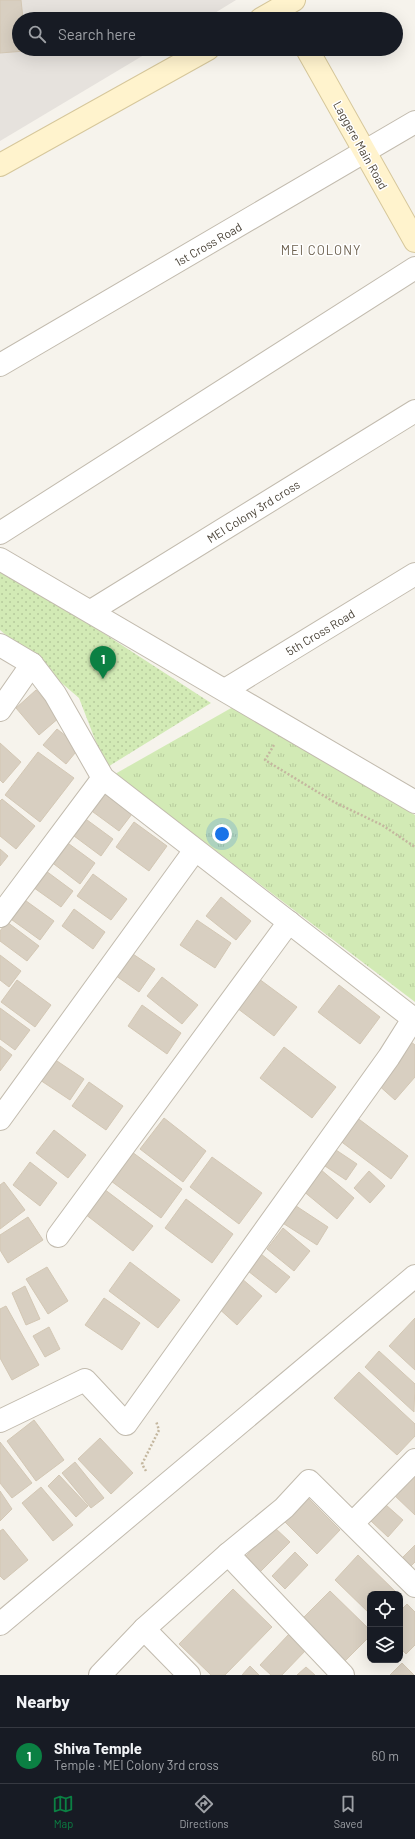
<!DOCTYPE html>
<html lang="en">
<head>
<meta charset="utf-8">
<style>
	body { margin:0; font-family:Barlow,sans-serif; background:#242831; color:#f1f3f6 }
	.controls { position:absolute; right:12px; bottom:12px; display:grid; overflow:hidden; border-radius:8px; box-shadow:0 4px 16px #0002 }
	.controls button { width:36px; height:36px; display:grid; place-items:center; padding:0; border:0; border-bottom:1px solid #363941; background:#171b24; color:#f1f3f6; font:20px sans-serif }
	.you { position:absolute; left:222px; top:834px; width:14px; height:14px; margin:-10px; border:3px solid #fff; border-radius:50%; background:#1a73e8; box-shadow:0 0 0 6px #1a73e833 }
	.badge { display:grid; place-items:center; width:26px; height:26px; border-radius:50%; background:#0b8043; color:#fff; font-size:13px; font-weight:700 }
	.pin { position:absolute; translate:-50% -33px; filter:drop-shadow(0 1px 2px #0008) }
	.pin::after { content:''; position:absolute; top:21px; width:14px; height:12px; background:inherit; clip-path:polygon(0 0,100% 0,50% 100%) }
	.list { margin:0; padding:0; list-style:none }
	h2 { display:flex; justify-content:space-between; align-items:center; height:52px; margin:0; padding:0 16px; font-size:17px }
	h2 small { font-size:13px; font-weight:400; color:#9ea1a6 }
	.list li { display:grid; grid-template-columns:26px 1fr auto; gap:12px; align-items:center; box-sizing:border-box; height:56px; padding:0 16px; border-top:1px solid #363941 }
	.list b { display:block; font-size:15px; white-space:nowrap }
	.list p { margin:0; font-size:13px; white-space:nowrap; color:#9ea1a6 }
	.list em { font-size:13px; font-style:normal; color:#9ea1a6 }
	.icon { flex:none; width:22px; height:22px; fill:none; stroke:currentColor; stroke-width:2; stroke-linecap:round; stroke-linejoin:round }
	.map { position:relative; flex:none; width:415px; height:1675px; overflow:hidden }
	.search { position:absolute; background:#171b24; box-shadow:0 4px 16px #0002; left:12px; right:12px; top:12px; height:44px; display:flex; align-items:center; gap:10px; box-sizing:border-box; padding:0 14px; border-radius:22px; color:#9ea1a6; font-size:15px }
	.sheet { height:108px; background:#171b24 }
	nav { display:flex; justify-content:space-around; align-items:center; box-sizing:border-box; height:56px; border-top:1px solid #363941; background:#171b24; font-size:11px; color:#9ea1a6 }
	nav a { display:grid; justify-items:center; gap:2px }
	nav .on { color:#0b8043 }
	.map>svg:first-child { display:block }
	.industrial { fill:#e6e2dd }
	.grass { fill:url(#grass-tufts) }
	.garden { fill:url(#garden-dots) }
	.building { fill:#d8cfc1; stroke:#d3c7b4 }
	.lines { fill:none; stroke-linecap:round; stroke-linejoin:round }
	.street-casing { stroke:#c2bbae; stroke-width:24 }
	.secondary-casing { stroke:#d6c79b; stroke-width:24 }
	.path { stroke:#c4b79f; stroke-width:2.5; stroke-dasharray:2 2; stroke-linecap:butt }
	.street { stroke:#fff; stroke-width:22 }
	.secondary { stroke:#fff3cd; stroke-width:22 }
	.labels { text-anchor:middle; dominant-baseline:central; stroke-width:3; stroke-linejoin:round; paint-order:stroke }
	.street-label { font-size:12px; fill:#4b4439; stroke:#fff }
	.neighbourhood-label { font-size:13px; letter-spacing:1px; fill:#6e6250; stroke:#fff }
</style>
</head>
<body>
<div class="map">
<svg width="415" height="1675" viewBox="0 0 415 1675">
	<defs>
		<pattern id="grass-tufts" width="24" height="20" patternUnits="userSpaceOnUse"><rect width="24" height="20" fill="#d2eab5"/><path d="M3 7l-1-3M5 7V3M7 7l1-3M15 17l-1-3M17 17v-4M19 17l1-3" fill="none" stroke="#b6ca9c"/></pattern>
		<pattern id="garden-dots" width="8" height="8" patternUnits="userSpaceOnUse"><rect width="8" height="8" fill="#d2eab5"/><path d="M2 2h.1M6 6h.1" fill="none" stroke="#b6ca9c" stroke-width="1.8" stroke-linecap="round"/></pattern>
	</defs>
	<rect width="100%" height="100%" fill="#f6f3ec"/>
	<polygon class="industrial" points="0,0 236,0 205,19 19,19 19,49 154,49 0,141"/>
	<polygon class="grass" points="233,707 415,815 415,1002 115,774"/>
	<polygon class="garden" points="0,566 211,703 106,768 79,698 0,630"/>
	<g class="building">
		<polygon points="0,0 21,0 23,19 19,19 19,49 25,49 25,51 0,53"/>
		<polygon points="36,690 60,717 39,735 16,708"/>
		<polygon points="57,729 80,747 66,764 43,745"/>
		<polygon points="0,743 21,762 3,783 0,780"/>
		<polygon points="38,752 74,778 40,822 5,795"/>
		<polygon points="102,792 132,814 119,831 89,809"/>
		<polygon points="2,799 35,826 16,849 0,836 0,801"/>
		<polygon points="83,817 113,839 101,856 70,833"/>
		<polygon points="134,822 167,846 149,871 116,847"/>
		<polygon points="65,841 95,863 80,884 50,861"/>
		<polygon points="0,849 8,856 0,866"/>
		<polygon points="42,868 73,891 61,907 30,885"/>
		<polygon points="93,874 127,899 111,920 77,896"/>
		<polygon points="221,897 251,921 236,940 206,916"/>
		<polygon points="22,898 54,921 40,940 8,917"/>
		<polygon points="74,909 105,932 93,949 62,926"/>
		<polygon points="197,920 231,943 215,968 180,945"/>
		<polygon points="7,922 39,946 27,961 0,941 0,931"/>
		<polygon points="127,950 155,969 139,992 112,973"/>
		<polygon points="0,955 21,971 9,987 0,980"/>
		<polygon points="255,976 297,1007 274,1036 233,1005"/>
		<polygon points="162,977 198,1005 182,1024 147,996"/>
		<polygon points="17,980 51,1005 35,1027 1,1002"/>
		<polygon points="339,985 380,1017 360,1044 318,1012"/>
		<polygon points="142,1005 181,1033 167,1054 128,1026"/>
		<polygon points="0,1008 30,1030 15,1050 0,1039"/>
		<polygon points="411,1042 415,1045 415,1077 395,1100 376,1083"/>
		<polygon points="0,1046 12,1055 0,1071"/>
		<polygon points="284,1047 336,1087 312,1118 260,1078"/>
		<polygon points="51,1057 84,1079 70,1100 37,1078"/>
		<polygon points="89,1082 123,1106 106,1130 72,1106"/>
		<polygon points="356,1117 408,1156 391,1179 339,1140"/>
		<polygon points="164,1118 206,1151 183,1182 140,1149"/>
		<polygon points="54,1130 86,1155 68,1178 36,1153"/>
		<polygon points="330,1146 357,1164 346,1180 319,1162"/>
		<polygon points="132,1152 182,1189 161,1218 111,1181"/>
		<polygon points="212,1157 262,1193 239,1224 190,1187"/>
		<polygon points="30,1162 57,1183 40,1206 13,1185"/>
		<polygon points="320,1169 354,1198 337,1219 302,1190"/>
		<polygon points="369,1171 385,1186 370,1203 354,1188"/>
		<polygon points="4,1182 25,1210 0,1229 0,1185"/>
		<polygon points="104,1189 153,1226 133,1251 85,1214"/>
		<polygon points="186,1199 233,1234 212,1263 165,1228"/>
		<polygon points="290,1202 328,1227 317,1245 278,1220"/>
		<polygon points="28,1217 43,1240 8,1263 0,1250 0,1235"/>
		<polygon points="283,1228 310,1251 294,1271 267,1249"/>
		<polygon points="261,1254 290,1277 276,1293 248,1271"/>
		<polygon points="130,1262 180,1300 158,1328 109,1291"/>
		<polygon points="47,1267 68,1301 48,1314 26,1279"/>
		<polygon points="241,1278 262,1296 237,1325 216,1306"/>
		<polygon points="25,1286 40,1319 26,1325 12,1293"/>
		<polygon points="104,1298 140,1323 122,1350 85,1325"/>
		<polygon points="6,1306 39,1365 12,1380 0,1358 0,1309"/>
		<polygon points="415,1318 415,1370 389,1346"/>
		<polygon points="49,1327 60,1349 45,1357 33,1336"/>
		<polygon points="379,1351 415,1384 414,1412 365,1367"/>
		<polygon points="359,1372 415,1424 415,1436 397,1455 334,1398"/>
		<polygon points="34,1420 64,1460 36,1481 7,1441"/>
		<polygon points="100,1438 133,1473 111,1494 78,1459"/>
		<polygon points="0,1442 32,1483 12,1498 0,1483"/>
		<polygon points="75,1462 104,1498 91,1508 62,1473"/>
		<polygon points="415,1470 415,1515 392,1493"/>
		<polygon points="59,1475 88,1506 76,1517 48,1486"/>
		<polygon points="41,1487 73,1525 53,1541 22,1503"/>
		<polygon points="0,1491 12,1509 0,1521"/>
		<polygon points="306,1496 340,1530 317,1554 283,1520"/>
		<polygon points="386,1505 403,1520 388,1537 371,1521"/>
		<polygon points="274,1527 290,1542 260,1572 245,1557"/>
		<polygon points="3,1529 28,1560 4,1580 0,1576 0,1531"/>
		<polygon points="415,1545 415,1562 410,1567 401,1559"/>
		<polygon points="295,1552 308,1565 285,1589 272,1576"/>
		<polygon points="358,1555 398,1594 370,1594 370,1614 335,1580"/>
		<polygon points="233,1589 272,1627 225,1675 211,1675 179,1644"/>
		<polygon points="330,1591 370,1630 370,1636 344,1662 301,1620"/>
		<polygon points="407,1604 415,1612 415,1645 406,1654 400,1648 400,1611"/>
		<polygon points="289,1634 306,1650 282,1675 271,1675 260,1665"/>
		<polygon points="402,1663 414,1675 390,1675"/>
		<polygon points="250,1666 259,1675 242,1675"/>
		<polygon points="306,1667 315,1675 297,1675"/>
	</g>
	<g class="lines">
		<defs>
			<g id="street">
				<polyline points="0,365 415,122"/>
				<polyline points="0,533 415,268"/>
				<polyline points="0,559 415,802"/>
				<polyline points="91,611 415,411"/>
				<polyline points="0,645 32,664 55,694 103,778 415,1020"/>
				<polyline points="225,690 415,574"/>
				<polyline points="0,710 32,664"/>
				<polyline points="0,916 103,778"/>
				<polyline points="0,1119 195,850"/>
				<polyline points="58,1236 289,922"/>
				<polyline points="0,1421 85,1380 126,1424 389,1057 413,1019"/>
				<polyline points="353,1523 415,1460"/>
				<polyline points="228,1554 343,1675"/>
				<polyline points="0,1624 415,1276"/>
				<polyline points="144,1629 189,1675"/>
				<polyline points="100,1675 144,1629 228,1554 284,1508 309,1481 415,1586"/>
			</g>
			<g id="secondary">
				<polyline points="261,19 294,0"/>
				<polyline points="307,49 415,241"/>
				<polyline points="0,165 208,49"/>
			</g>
		</defs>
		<use href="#street" class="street-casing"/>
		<use href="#secondary" class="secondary-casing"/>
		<g class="path">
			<polyline points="274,745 265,760 334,802 382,825 415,847"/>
			<polyline points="146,1471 142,1464 159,1430 156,1421"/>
		</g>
		<use href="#street" class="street"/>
		<use href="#secondary" class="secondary"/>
	</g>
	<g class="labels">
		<g class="street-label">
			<text transform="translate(361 145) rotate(61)">Laggere Main Road</text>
			<text transform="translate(208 244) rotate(-30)">1st Cross Road</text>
			<text transform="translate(253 511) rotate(-32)">MEI Colony 3rd cross</text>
			<text transform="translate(320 632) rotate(-31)">5th Cross Road</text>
		</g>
		<g class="neighbourhood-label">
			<text x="321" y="250">MEI COLONY</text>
		</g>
	</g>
</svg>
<div class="controls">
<button><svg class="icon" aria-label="locate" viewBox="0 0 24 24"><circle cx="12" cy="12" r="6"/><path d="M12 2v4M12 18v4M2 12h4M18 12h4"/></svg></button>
<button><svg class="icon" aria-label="layers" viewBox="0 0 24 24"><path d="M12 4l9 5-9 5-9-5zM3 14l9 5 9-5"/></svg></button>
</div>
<div class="you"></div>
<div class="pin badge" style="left:103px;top:679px">1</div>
<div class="search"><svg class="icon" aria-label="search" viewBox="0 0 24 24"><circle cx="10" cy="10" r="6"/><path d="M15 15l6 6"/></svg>Search here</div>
</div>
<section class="sheet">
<h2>Nearby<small></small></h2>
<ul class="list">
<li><span class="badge">1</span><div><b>Shiva Temple</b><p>Temple · MEI Colony 3rd cross</p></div><em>60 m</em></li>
</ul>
</section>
<nav>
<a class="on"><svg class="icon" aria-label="map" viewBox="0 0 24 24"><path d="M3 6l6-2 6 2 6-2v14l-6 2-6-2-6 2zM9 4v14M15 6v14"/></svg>Map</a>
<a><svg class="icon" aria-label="directions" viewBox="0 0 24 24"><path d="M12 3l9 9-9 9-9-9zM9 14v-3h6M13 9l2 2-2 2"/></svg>Directions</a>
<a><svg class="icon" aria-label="saved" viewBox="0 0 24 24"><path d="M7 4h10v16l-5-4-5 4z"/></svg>Saved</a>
</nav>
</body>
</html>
